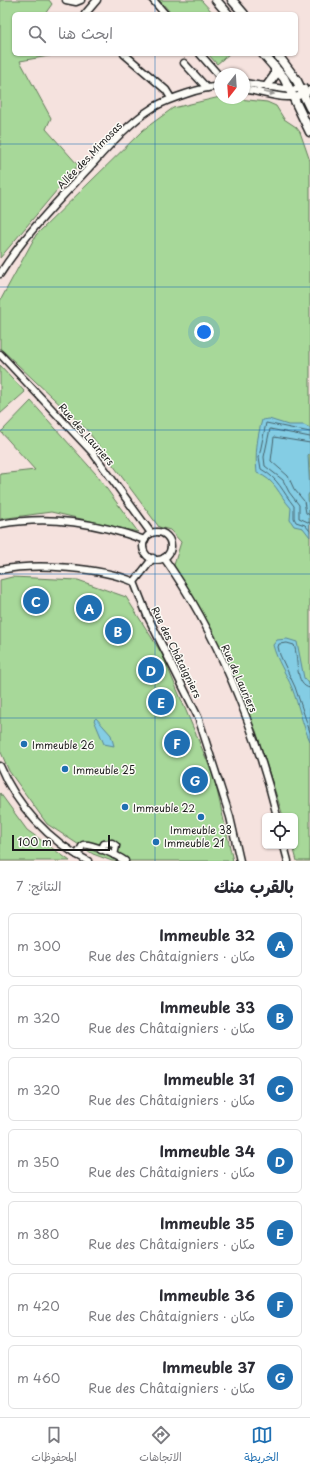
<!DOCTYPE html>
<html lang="ar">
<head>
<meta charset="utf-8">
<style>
	body { margin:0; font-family:"Playpen Sans","Playpen Sans Arabic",sans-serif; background:#f7f7f7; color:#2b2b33; direction:rtl }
	.controls { position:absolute; right:12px; bottom:12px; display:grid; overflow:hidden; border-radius:6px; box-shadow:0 1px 3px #0004 }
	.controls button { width:36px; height:36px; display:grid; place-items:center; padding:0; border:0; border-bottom:1px solid #e1e1e2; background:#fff; color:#2b2b33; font:20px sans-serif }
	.compass { position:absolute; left:214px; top:68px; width:36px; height:36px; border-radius:50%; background:#fff; box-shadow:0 1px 3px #0004; rotate:197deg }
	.scale { position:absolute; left:12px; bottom:10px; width:98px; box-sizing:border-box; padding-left:4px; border:2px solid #1c1c1c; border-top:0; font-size:11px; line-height:14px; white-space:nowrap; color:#1c1c1c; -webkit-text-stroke:3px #fdfcf7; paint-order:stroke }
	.you { position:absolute; left:204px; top:332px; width:14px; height:14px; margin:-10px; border:3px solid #fff; border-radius:50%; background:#1a73e8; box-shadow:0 0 0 6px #1a73e833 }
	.badge { display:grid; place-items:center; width:26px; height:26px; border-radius:50%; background:#1f6fb2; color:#fff; font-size:13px; font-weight:700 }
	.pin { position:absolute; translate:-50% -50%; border:2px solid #fff; box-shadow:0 1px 4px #0006 }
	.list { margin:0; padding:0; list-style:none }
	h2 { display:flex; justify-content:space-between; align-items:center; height:52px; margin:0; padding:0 16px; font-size:17px }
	h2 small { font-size:13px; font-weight:400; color:#7c7c81 }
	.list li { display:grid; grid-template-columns:26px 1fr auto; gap:12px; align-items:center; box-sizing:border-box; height:64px; margin:0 8px 8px; padding:0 8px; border:1px solid #e1e1e2; border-radius:6px }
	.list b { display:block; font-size:15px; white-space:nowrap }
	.list p { margin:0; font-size:13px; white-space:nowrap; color:#7c7c81 }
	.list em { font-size:13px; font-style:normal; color:#7c7c81 }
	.icon { flex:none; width:22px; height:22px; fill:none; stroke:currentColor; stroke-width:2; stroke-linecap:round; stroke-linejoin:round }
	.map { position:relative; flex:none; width:310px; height:861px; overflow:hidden; direction:ltr }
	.search { position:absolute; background:#fff; box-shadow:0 1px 3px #0004; left:12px; right:12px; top:12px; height:44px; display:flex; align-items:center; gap:10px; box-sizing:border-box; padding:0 14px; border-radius:6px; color:#7c7c81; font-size:15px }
	.sheet { height:556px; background:#fff }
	nav { display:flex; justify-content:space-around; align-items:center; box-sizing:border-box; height:56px; border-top:1px solid #e1e1e2; background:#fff; font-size:11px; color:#7c7c81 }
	nav a { display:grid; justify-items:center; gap:2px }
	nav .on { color:#1f6fb2 }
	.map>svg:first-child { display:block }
	.green { fill:#a7d899; stroke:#627a5a }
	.water { fill:#84cde4; stroke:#5a8694 }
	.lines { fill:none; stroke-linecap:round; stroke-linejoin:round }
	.shore { stroke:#46636c; stroke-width:1 }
	.street-casing { stroke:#1c1c1c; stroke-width:9 }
	.secondary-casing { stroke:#1c1c1c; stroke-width:11 }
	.street { stroke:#fdfcf7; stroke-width:6 }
	.secondary { stroke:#fdfcf7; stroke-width:8 }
	.oneway { fill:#989794 }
	.grid { fill:none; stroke:#1f6fb2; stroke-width:1; stroke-opacity:0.55 }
	.poi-dot { fill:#1f6fb2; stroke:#fdfcf7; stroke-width:1.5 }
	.labels { text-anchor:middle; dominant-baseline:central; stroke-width:3; stroke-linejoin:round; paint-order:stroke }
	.street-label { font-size:10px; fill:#1c1c1c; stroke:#fdfcf7 }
	.poi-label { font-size:10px; fill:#1c1c1c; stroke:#fdfcf7; text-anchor:start }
</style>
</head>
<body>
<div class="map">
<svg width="310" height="861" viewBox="0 0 310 861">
	<rect width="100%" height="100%" fill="#f5e2de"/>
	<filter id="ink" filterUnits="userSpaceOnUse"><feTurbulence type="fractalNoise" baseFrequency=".025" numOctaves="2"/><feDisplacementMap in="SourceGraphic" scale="8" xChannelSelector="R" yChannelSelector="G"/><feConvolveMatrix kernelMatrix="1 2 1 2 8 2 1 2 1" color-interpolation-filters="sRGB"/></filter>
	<g filter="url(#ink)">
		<g class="green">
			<polygon points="0,0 49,0 52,4 45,14 14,14 14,54 60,54 20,61 51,118 46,129 78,165 0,258"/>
			<polygon points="159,0 201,0 214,14 172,14"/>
			<polygon points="208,54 229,54 217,64"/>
			<polygon points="220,97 267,102 276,106 284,119 296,127 300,132 310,161 310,861 297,861 293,846 295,846 295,816 283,816 256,731 207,625 174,565 181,542 170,530 159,527 87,430 0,348 0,301 36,235 143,130 173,108"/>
			<polygon points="0,365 25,392 0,414"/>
			<polygon points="31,401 96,474 138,532 51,512 0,519 0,474 35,470 1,432"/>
			<polygon points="12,577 78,580 126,597 162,654 214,777 233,861 112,861 93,854 47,824 9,771 0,750 0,580"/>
			<polygon points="0,793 27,830 70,861 0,861"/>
		</g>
		<g class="water">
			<path d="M 269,419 L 288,425 L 304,425 L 310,428 L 310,453 L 308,455 L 310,492 L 308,495 L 310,537 L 303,528 L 294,526 L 290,520 L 291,508 C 278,494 276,480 257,473 C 255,454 257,438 262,420 Z"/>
			<path d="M 287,639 L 297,642 L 304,678 L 310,686 L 310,741 C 302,724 299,706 292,688 C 286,673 277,661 273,645 L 277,640 Z"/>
			<polygon points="96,718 111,735 114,746 104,744 94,720"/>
		</g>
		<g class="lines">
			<g class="shore">
				<path d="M 310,432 L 266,423 L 259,457 L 261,469 C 279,479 282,491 294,506 L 294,518 L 296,522 L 305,525 L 310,531"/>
				<polyline points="310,437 270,429 264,457 265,466 283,480 289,492 299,505 299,518 310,523"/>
				<polyline points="310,443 274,437 271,461 288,476 294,489 304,501 306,513 310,515"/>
				<path d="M 310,688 C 294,686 299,657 294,645 L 287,643 L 279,644 L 278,647 L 280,655 L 295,687 L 310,732"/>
			</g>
			<defs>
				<g id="street">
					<polyline points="66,0 76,2 81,0"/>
					<polyline points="153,0 165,14"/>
					<polyline points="85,14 97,0"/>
					<polyline points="124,54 166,90 171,98"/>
					<polyline points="200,54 220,77"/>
					<polyline points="184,63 207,88"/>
					<polyline points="244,83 291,90 304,88"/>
					<path d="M 244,89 C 264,92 294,105 310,90"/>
					<path d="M 0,274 C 24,236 55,204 86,171 C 106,149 128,123 154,107 C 166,100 207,85 220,87"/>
					<polyline points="0,354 93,453 151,533"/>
					<path d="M 0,524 C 51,515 97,523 145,540"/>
					<circle cx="157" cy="546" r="14"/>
					<path d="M 164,558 C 217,632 255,728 277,816"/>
					<path d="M 0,570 C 35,563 101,567 134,582 L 147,615 L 198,717 L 230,817 L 240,861"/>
					<polyline points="134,582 153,558"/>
					<path d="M 0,766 C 16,805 50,842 88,861"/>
					<polyline points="284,846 288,861"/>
					<polyline points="101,850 104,844 112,843 116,846 114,855"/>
					<path d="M 77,855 L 83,845 C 91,843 118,856 125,861"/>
				</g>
				<g id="secondary">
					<polyline points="216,0 228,14"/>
					<polyline points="232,0 244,14"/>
					<polyline points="263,54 284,78 310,132"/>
					<polyline points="277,54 297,81 310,108"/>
					<polyline points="267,86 275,75 275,67"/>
				</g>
			</defs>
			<use href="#street" class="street-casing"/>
			<use href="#secondary" class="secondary-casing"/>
			<use href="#street" class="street"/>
			<use href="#secondary" class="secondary"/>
		</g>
		<defs><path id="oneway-solid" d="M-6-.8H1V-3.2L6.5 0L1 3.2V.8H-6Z"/></defs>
		<use class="oneway" href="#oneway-solid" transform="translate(269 93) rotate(11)"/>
	</g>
	<path class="grid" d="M 155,0 L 155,14M 155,54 L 155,861M 0,144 L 310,144M 0,287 L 310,287M 0,430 L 310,430M 0,574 L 310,574M 0,718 L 310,718"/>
	<g class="poi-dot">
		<circle cx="24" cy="744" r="4"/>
		<circle cx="65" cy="769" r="4"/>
		<circle cx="125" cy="807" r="4"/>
		<circle cx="201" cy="817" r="4"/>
		<circle cx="156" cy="842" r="4"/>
	</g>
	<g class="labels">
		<g class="street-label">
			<text transform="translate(89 155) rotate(-46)">Allée des Mimosas</text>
			<text transform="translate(87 434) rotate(49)">Rue des Lauriers</text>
			<text transform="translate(177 652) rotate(64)">Rue des Châtaigniers</text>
			<text transform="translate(240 678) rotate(66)">Rue de Lauriers</text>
		</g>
		<g class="poi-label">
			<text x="32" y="744">Immeuble 26</text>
			<text x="73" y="769">Immeuble 25</text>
			<text x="133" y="807">Immeuble 22</text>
			<text x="201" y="829" text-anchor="middle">Immeuble 38</text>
			<text x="164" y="842">Immeuble 21</text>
		</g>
	</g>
</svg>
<div class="controls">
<button><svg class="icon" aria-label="locate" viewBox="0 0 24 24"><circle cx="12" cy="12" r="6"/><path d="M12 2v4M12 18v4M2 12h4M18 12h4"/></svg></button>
</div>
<svg class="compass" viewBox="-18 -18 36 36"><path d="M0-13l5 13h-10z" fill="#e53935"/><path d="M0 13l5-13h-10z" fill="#7c7c81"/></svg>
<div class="scale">100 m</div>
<div class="you"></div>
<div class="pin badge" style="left:89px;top:608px">A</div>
<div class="pin badge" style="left:118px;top:631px">B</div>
<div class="pin badge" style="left:36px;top:601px">C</div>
<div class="pin badge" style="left:151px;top:670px">D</div>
<div class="pin badge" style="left:161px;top:702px">E</div>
<div class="pin badge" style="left:177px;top:743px">F</div>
<div class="pin badge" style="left:195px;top:780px">G</div>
<div class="search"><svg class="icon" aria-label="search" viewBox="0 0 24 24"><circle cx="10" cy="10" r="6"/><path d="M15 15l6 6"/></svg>ابحث هنا</div>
</div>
<section class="sheet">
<h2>بالقرب منك<small>النتائج: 7</small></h2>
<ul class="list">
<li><span class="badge">A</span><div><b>Immeuble 32</b><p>مكان · Rue des Châtaigniers</p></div><em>300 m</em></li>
<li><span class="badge">B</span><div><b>Immeuble 33</b><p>مكان · Rue des Châtaigniers</p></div><em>320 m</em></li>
<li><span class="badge">C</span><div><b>Immeuble 31</b><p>مكان · Rue des Châtaigniers</p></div><em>320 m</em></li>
<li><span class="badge">D</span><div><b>Immeuble 34</b><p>مكان · Rue des Châtaigniers</p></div><em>350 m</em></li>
<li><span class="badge">E</span><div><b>Immeuble 35</b><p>مكان · Rue des Châtaigniers</p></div><em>380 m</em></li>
<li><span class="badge">F</span><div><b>Immeuble 36</b><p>مكان · Rue des Châtaigniers</p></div><em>420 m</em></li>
<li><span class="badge">G</span><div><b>Immeuble 37</b><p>مكان · Rue des Châtaigniers</p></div><em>460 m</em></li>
</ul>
</section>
<nav>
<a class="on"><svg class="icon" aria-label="map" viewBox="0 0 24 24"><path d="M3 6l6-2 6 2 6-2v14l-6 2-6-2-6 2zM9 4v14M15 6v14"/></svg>الخريطة</a>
<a><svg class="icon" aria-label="directions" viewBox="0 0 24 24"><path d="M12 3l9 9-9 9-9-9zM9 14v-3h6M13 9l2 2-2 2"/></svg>الاتجاهات</a>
<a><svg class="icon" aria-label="saved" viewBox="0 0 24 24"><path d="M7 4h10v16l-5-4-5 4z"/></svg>المحفوظات</a>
</nav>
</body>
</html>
